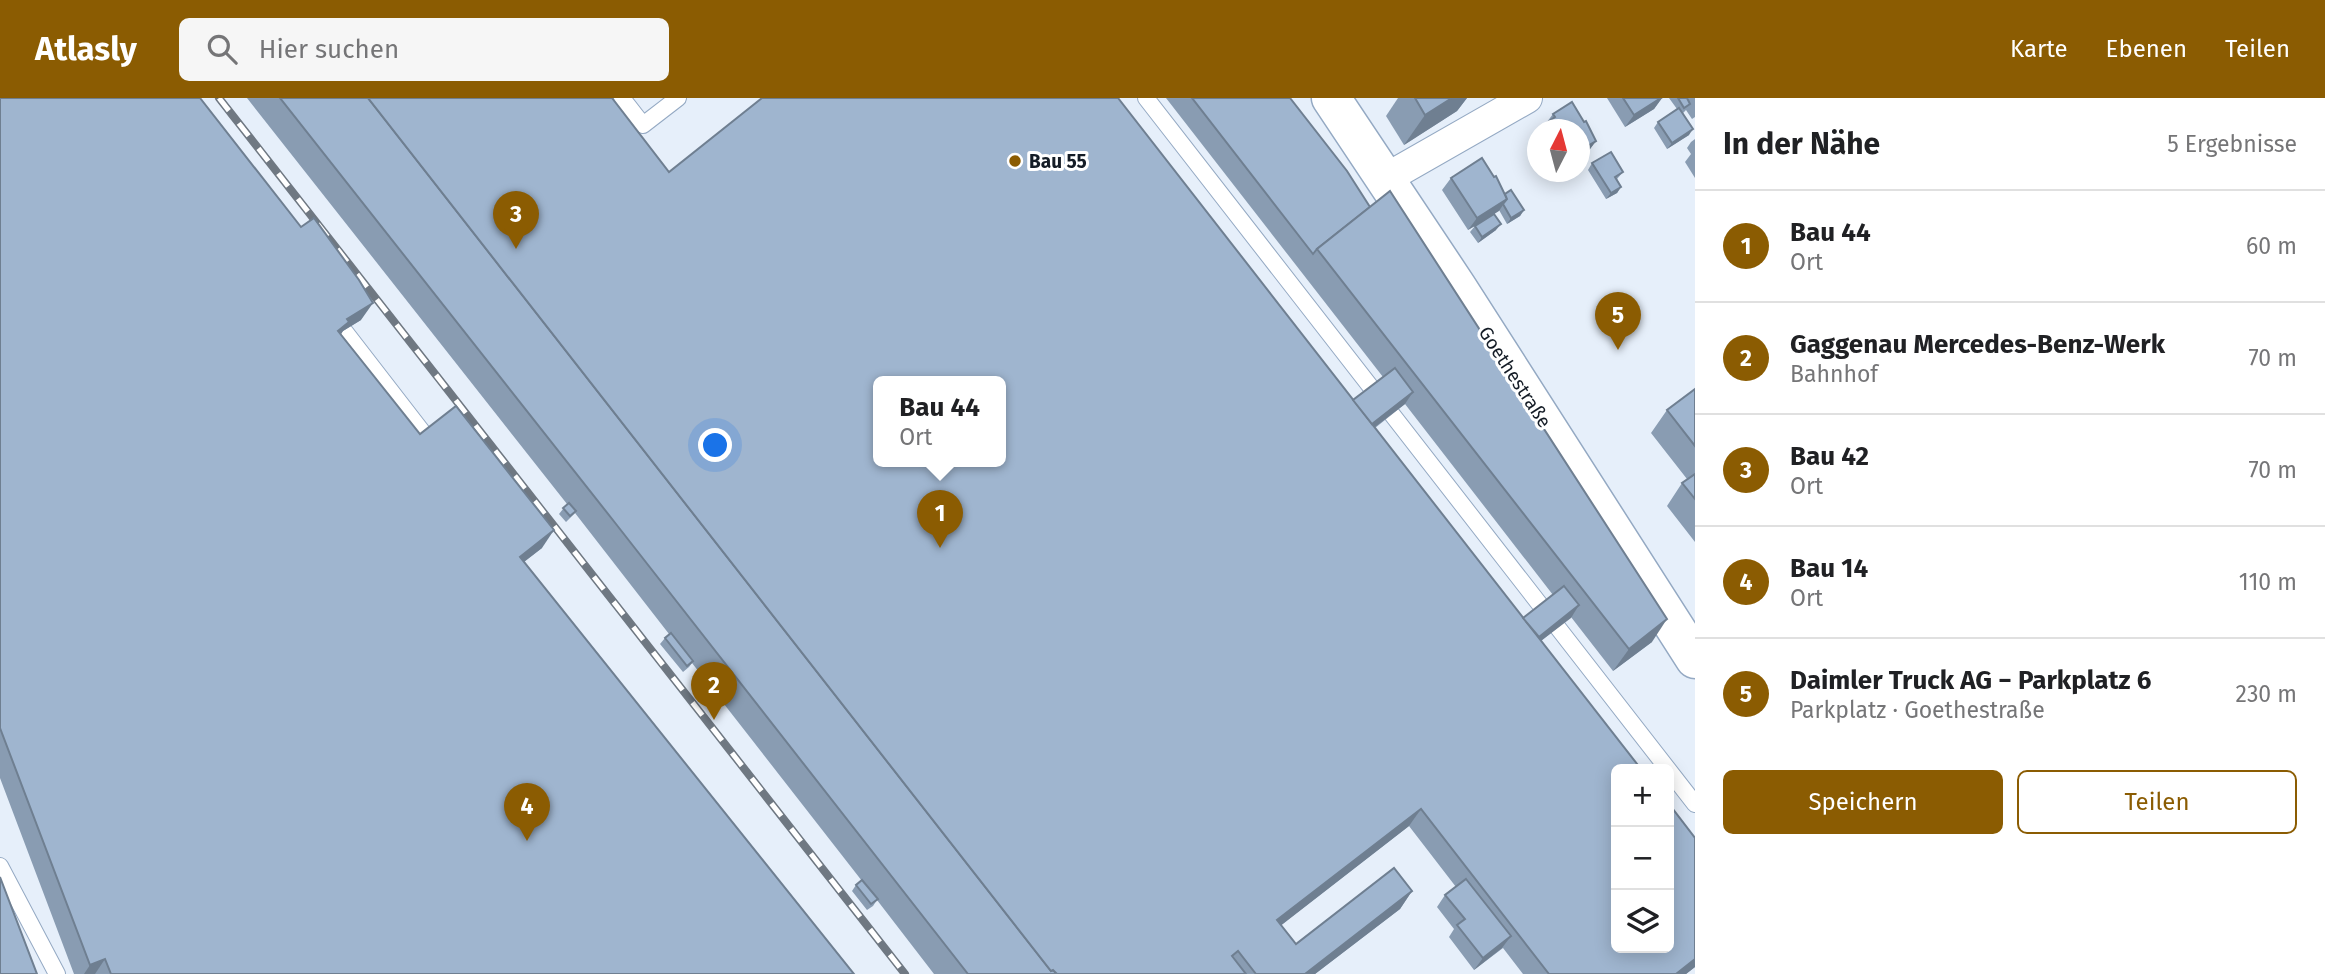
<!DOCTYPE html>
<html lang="de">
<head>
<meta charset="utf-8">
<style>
	body { margin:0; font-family:"Fira Sans",sans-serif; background:#f6f6f6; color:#202124 }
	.controls { position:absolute; right:21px; bottom:21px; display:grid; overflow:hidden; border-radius:10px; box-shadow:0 4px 18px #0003 }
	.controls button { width:63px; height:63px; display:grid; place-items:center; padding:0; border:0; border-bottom:2px solid #e0e0e0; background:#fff; color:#202124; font:35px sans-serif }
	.compass { position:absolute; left:1527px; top:21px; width:63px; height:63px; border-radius:50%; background:#fff; box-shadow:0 4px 18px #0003; rotate:6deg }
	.you { position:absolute; left:716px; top:348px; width:24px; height:24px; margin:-18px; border:5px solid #fff; border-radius:50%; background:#1a73e8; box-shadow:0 0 0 10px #1a73e833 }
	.badge { display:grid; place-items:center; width:46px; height:46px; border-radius:50%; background:#8b5c02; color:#fff; font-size:23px; font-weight:700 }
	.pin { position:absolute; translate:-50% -58px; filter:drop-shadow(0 2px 4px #0008) }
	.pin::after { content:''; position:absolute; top:37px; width:24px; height:21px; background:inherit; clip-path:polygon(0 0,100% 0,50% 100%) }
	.popup { position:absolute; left:873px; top:278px; width:133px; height:91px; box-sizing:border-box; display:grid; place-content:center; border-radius:10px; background:#fff; filter:drop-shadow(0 2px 5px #0005); font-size:23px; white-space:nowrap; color:#757577 }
	.popup b { font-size:26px; color:#202124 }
	.popup::after { content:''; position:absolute; left:50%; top:100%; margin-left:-14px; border:14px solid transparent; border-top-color:#fff }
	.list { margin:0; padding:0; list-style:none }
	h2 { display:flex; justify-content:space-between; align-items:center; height:91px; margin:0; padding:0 28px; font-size:30px }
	h2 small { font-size:23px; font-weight:400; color:#757577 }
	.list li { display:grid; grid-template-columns:46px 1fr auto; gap:21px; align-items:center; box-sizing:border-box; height:112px; padding:0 28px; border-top:2px solid #e0e0e0 }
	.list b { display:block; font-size:26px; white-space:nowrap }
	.list p { margin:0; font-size:23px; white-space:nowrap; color:#757577 }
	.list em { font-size:23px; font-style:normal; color:#757577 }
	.actions { display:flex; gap:14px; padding:21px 28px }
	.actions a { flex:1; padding:16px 0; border:2px solid #8b5c02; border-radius:10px; text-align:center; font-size:24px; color:#8b5c02 }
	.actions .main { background:#8b5c02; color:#fff }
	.icon { flex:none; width:38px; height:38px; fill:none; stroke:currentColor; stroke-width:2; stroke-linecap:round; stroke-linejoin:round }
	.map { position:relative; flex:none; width:1695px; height:876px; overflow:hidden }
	header { display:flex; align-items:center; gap:42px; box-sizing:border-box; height:98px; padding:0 35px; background:#8b5c02; color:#fff }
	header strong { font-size:33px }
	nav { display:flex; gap:38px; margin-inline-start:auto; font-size:24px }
	.search { width:490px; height:63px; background:#f6f6f6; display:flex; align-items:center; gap:18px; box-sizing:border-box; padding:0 24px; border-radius:10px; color:#757577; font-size:26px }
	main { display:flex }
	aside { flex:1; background:#fff }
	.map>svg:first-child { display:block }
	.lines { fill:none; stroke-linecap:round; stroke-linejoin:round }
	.service-casing { stroke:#94a9c3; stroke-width:18 }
	.minor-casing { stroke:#94a9c3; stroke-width:32 }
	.tertiary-casing { stroke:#94a9c3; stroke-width:41 }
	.service { stroke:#fff; stroke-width:16 }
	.minor { stroke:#fff; stroke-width:30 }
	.tertiary { stroke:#fff; stroke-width:38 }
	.rail-casing { stroke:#6f7882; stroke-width:8 }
	.rail { stroke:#fff; stroke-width:5; stroke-dasharray:16; stroke-linecap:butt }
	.wall { fill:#899cb2; fill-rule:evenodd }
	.shaded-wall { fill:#6f7f91 }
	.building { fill:#9fb5cf; stroke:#6f7f91; stroke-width:2; fill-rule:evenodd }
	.poi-dot { fill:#8b5c02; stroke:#fff; stroke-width:2.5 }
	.labels { text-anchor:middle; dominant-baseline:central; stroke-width:6; stroke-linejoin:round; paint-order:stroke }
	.poi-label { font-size:19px; font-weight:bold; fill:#141c26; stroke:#fff; text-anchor:start }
	.street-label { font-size:19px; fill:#141c26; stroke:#fff }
</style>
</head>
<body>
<header>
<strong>Atlasly</strong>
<div class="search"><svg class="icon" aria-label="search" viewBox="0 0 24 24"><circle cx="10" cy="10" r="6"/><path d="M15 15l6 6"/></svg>Hier suchen</div>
<nav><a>Karte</a><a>Ebenen</a><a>Teilen</a></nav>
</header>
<main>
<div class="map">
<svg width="1695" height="876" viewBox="0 0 1695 876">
	<rect width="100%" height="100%" fill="#e6effa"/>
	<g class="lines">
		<defs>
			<g id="service">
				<polyline points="622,0 643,27 678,0"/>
				<polyline points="1146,0 1695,706"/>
				<polyline points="332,217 434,349"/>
				<polyline points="0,768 57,876"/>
			</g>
			<polyline id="minor" points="1385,81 1527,0"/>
			<polyline id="tertiary" points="1331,0 1457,189 1695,561"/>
		</defs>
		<use href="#service" class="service-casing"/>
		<use href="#minor" class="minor-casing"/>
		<use href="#tertiary" class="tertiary-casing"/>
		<use href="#service" class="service"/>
		<use href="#minor" class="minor"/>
		<use href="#tertiary" class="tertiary"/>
		<defs>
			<polyline id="rail" points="219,0 905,876"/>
		</defs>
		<use href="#rail" class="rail-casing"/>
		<use href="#rail" class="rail"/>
	</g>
	<g class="wall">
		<polygon points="0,0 361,222 343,233 341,236 420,336 542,450 524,464 854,876 74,876 0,680"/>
		<path d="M 247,0 L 612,0 L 669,74 L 1353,302 L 1383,279 L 1166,0 L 1290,0 L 1652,544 L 1613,573 L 1571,519 L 1541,543 L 1695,740 L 1695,869 L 1686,876 L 1523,876 L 1503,850 L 1474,872 L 1449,839 L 1454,831 L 1437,809 L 1445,797 L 1456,789 L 1409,728 L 1281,827 L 1296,846 L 1412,793 L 1400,811 L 1315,876 L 934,876 L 877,802 L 873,808 L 867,812 L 852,793 L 856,787 L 862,783 L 692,565 L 689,569 L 683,574 L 660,546 L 665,540 L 669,536 L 575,415 L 566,424 L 559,416 L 567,406 ZM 1405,306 L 1553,497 L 1523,520 L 1375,330 Z"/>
		<polygon points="1398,0 1467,0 1457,13 1404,47 1386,18"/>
		<polygon points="1607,0 1662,0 1654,11 1625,29"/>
		<polygon points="1669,0 1695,0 1695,19 1692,21 1686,12 1683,15 1689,37 1667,51 1654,30 1658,24 1677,11"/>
		<polygon points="1572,4 1584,24 1586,23 1596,43 1587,55 1579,60 1579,32 1541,32 1553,16"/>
		<polygon points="1695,41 1695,80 1685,64 1691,56 1687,50 1691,44"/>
		<polygon points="1592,65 1623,74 1617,81 1621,89 1617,95 1606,101 1588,72"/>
		<polygon points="1451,80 1505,96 1524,112 1520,118 1507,126 1499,112 1494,116 1496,132 1478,145 1470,134 1475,128 1480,125 1468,132 1442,92"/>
		<polygon points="1695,291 1695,444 1667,408 1682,385 1687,381 1651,335 1667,312"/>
	</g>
	<g class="shaded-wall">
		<polygon points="1452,0 1467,0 1457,13 1404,47 1425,17"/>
		<polygon points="1662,0 1654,11 1625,29 1634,17"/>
		<polygon points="1693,31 1689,37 1667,51 1672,45"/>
		<polygon points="1596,43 1587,55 1579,60 1579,53"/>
		<polygon points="1621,89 1617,95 1606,101 1611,95"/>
		<polygon points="1507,101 1499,113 1468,132 1477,120"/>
		<polygon points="1524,112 1520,118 1507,126 1511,120"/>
		<polygon points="1501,126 1496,132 1478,145 1482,139"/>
		<polygon points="373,205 361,222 343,233 337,242 326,250 347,221"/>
		<polygon points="1413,294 1405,306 1358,342 1367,330"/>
		<polygon points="554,432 542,450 508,476 520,459"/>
		<polygon points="1579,507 1571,520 1525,555 1534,543"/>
		<polygon points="1667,521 1652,544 1613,573 1629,551"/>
		<polygon points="1421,711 1409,728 1265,840 1277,822"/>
		<polygon points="1412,793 1400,811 1315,876 1305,876"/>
		<polygon points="1511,838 1502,850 1474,872 1483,860"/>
		<polygon points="105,861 95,876 84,876 90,867"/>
		<polygon points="1695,861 1695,869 1686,876 1676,876"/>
	</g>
	<g class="building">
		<polygon points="0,0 200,0 301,129 314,120 359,182 373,205 347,221 349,224 338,233 420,336 456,308 554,432 520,459 854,876 111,876 105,861 90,867 0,630"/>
		<polygon points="280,0 368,0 1051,873 1053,872 1057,876 968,876 616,426"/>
		<path d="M 368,0 L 612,0 L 669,74 L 762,0 L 1118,0 L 1641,671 L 1616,671 L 1616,850 L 1669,850 L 1669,706 L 1695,740 L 1695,861 L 1676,876 L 1549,876 L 1421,711 L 1277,822 L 1296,846 L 1394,770 L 1412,793 L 1305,876 L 1256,876 L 1238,853 L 1232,858 L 1246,876 L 1057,876 L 1053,872 L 1051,873 ZM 879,284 L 1001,284 L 1001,364 L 879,364 Z"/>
		<polygon points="1192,0 1290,0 1347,73 1370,109 1317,151 1313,156"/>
		<polygon points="1415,0 1452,0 1425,17"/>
		<polygon points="1623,0 1661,0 1634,17"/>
		<polygon points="1678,0 1687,0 1690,6 1684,10"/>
		<polygon points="1572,4 1584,24 1586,23 1596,43 1579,53 1579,32 1547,32 1544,27 1555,19 1553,16"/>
		<polygon points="1679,10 1693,31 1672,45 1658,24"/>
		<polygon points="1611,54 1623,74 1615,79 1621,89 1611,95 1592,65"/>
		<polygon points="1482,60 1494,79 1496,78 1507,101 1477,120 1451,80"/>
		<polygon points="1511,92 1524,112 1511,120 1503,106 1507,101 1505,96"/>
		<polygon points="1390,93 1667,521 1629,551 1317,151"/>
		<polygon points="1494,116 1501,126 1482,139 1475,128"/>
		<polygon points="1395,270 1413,294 1372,326 1353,302"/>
		<polygon points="1695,291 1695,348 1667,312"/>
		<polygon points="1695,376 1695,401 1682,385"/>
		<polygon points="569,405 576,413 570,418 563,410"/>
		<polygon points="1564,488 1579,507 1539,539 1523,520"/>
		<polygon points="671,535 693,563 687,568 665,540"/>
		<polygon points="0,779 37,876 0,876"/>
		<polygon points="1466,781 1511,838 1483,860 1457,827 1465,821 1445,797"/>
		<polygon points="862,782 878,801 871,806 856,787"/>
	</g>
	<circle class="poi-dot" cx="1015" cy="63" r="7"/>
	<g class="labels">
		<g class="poi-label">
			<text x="1029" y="63">Bau 55</text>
		</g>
		<g class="street-label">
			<text transform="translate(1515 279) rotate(57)">Goethestraße</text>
		</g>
	</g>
</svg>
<div class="controls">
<button>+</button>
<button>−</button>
<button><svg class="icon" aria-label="layers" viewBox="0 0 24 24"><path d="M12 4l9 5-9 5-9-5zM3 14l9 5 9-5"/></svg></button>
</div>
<svg class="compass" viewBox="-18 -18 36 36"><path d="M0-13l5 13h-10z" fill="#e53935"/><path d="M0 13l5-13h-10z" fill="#757577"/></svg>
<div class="you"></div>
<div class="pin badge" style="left:940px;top:450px">1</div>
<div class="popup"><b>Bau 44</b>Ort</div>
<div class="pin badge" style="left:714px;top:622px">2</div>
<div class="pin badge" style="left:516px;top:151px">3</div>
<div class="pin badge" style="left:527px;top:743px">4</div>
<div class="pin badge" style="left:1618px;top:252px">5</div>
</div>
<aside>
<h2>In der Nähe<small>5 Ergebnisse</small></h2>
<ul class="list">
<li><span class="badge">1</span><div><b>Bau 44</b><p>Ort</p></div><em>60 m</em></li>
<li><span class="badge">2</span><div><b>Gaggenau Mercedes-Benz-Werk</b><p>Bahnhof</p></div><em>70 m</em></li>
<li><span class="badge">3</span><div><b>Bau 42</b><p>Ort</p></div><em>70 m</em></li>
<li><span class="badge">4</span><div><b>Bau 14</b><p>Ort</p></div><em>110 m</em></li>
<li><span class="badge">5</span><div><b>Daimler Truck AG − Parkplatz 6</b><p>Parkplatz · Goethestraße</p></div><em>230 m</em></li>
</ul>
<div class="actions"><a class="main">Speichern</a><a>Teilen</a></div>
</aside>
</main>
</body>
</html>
